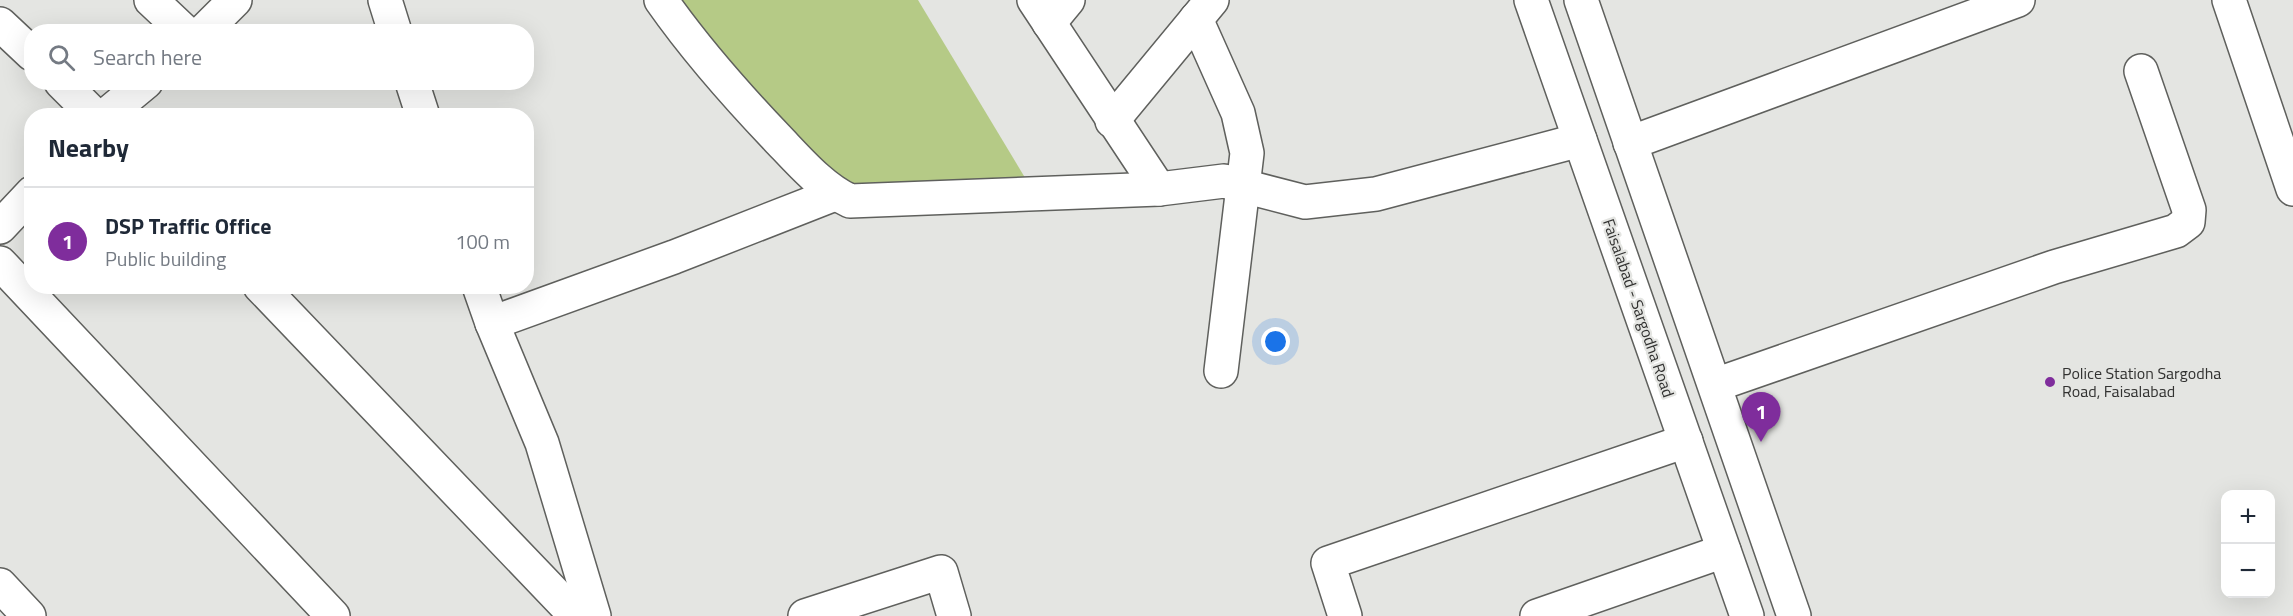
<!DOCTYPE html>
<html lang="en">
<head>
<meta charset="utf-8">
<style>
	body { margin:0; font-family:"Titillium Web",sans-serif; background:#f6f6f7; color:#1f2937 }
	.controls { position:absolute; right:18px; bottom:18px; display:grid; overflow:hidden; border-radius:12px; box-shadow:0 6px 24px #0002 }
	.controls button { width:54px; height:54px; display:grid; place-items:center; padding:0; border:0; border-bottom:2px solid #e0e1e3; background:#fff; color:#1f2937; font:30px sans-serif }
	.you { position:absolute; left:1276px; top:342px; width:21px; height:21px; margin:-15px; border:4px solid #fff; border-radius:50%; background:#1a73e8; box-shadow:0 0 0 9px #1a73e833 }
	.badge { display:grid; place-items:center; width:39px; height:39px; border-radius:50%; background:#7f2d9c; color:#fff; font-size:20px; font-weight:700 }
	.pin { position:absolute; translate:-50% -50px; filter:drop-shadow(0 2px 3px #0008) }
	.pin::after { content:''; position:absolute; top:32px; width:21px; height:18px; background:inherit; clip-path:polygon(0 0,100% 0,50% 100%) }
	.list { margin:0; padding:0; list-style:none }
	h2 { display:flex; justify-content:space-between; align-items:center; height:78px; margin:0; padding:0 24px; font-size:26px }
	h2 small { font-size:20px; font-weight:400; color:#747a83 }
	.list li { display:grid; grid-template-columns:39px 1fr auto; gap:18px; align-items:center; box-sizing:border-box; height:108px; padding:0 24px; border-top:2px solid #e0e1e3 }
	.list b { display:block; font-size:22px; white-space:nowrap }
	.list p { margin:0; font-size:20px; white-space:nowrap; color:#747a83 }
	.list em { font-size:20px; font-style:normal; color:#747a83 }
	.icon { flex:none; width:33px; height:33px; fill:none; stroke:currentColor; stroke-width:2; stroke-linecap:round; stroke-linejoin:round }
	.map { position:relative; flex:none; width:2293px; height:616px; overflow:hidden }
	.search { position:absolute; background:#fff; box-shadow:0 6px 24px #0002; left:24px; top:24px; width:510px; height:66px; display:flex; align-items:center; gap:15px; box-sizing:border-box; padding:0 21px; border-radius:24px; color:#747a83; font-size:22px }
	.panel { position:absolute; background:#fff; box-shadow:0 6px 24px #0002; left:24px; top:108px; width:510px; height:186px; border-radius:24px }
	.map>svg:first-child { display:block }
	.green { fill:#b5ca86 }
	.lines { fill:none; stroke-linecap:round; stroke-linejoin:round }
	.street-casing { stroke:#5f605d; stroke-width:36 }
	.secondary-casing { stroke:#5f605d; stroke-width:36 }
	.primary-casing { stroke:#5f605d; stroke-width:36 }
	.street { stroke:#fff; stroke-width:33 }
	.secondary { stroke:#fff; stroke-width:33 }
	.primary { stroke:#fff; stroke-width:33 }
	.poi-dot { fill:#7f2d9c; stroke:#e4e5e2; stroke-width:2 }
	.labels { text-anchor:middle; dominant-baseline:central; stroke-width:4.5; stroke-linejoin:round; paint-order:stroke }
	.street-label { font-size:16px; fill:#323231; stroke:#e4e5e2 }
	.poi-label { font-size:16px; fill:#323231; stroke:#e4e5e2; text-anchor:start }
</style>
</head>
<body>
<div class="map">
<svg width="2293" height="616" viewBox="0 0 2293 616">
	<rect width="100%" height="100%" fill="#e4e5e2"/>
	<polygon class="green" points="654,0 918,0 1036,196 913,194 850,183 790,164"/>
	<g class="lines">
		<defs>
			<g id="street">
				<polyline points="151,0 185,32"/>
				<path d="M 661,0 C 696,50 735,94 777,138 C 799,161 822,188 850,201 L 1159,189 L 1224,181 L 1305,202 L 1376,194 L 1580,140"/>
				<polyline points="1034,0 1159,189"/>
				<polyline points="2229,0 2293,189"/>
				<polyline points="1196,19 1238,113 1247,153 1221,371"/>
				<polyline points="1049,23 1068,0"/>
				<polyline points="0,24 32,54"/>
				<polyline points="203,32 235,0"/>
				<polyline points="61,82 95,116"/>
				<polyline points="105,116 146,82"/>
				<polyline points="1112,121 1212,0"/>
				<polyline points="1630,143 2018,0"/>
				<polyline points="0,227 32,193"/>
				<polyline points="0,263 333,616"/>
				<polyline points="260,286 576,616"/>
				<polyline points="492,323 674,257 835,194"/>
				<polyline points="1715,385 2054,267 2176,231 2188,222 2189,210 2141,71"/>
				<polyline points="805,616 941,572 954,616"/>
				<polyline points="1345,616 1328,563 1686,441"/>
				<polyline points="1537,616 1724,551"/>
			</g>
			<g id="secondary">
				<polyline points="385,0 395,32"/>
				<polyline points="412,82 423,116"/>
				<polyline points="479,286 492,323 542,443 594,616"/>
				<polyline points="0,585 29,616"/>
			</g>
			<g id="primary">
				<polyline points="1531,0 1747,616"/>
				<polyline points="1581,0 1794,616"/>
			</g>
		</defs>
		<use href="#street" class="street-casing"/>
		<use href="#secondary" class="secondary-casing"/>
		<use href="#primary" class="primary-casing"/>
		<use href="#street" class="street"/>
		<use href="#secondary" class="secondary"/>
		<use href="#primary" class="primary"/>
	</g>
	<circle class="poi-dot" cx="2050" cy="382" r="6"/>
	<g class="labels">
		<g class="street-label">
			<text transform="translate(1639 308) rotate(71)">Faisalabad - Sargodha Road</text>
		</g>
		<g class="poi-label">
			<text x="2062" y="373">Police Station Sargodha<tspan x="2062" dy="18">Road, Faisalabad</tspan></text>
		</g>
	</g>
</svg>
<div class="controls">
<button>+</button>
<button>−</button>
</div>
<div class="you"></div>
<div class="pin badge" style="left:1761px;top:442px">1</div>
<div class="search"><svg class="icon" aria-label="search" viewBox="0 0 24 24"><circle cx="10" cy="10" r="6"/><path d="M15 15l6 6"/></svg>Search here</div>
<section class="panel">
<h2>Nearby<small></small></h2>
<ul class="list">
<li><span class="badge">1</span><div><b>DSP Traffic Office</b><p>Public building</p></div><em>100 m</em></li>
</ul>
</section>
</div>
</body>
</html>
